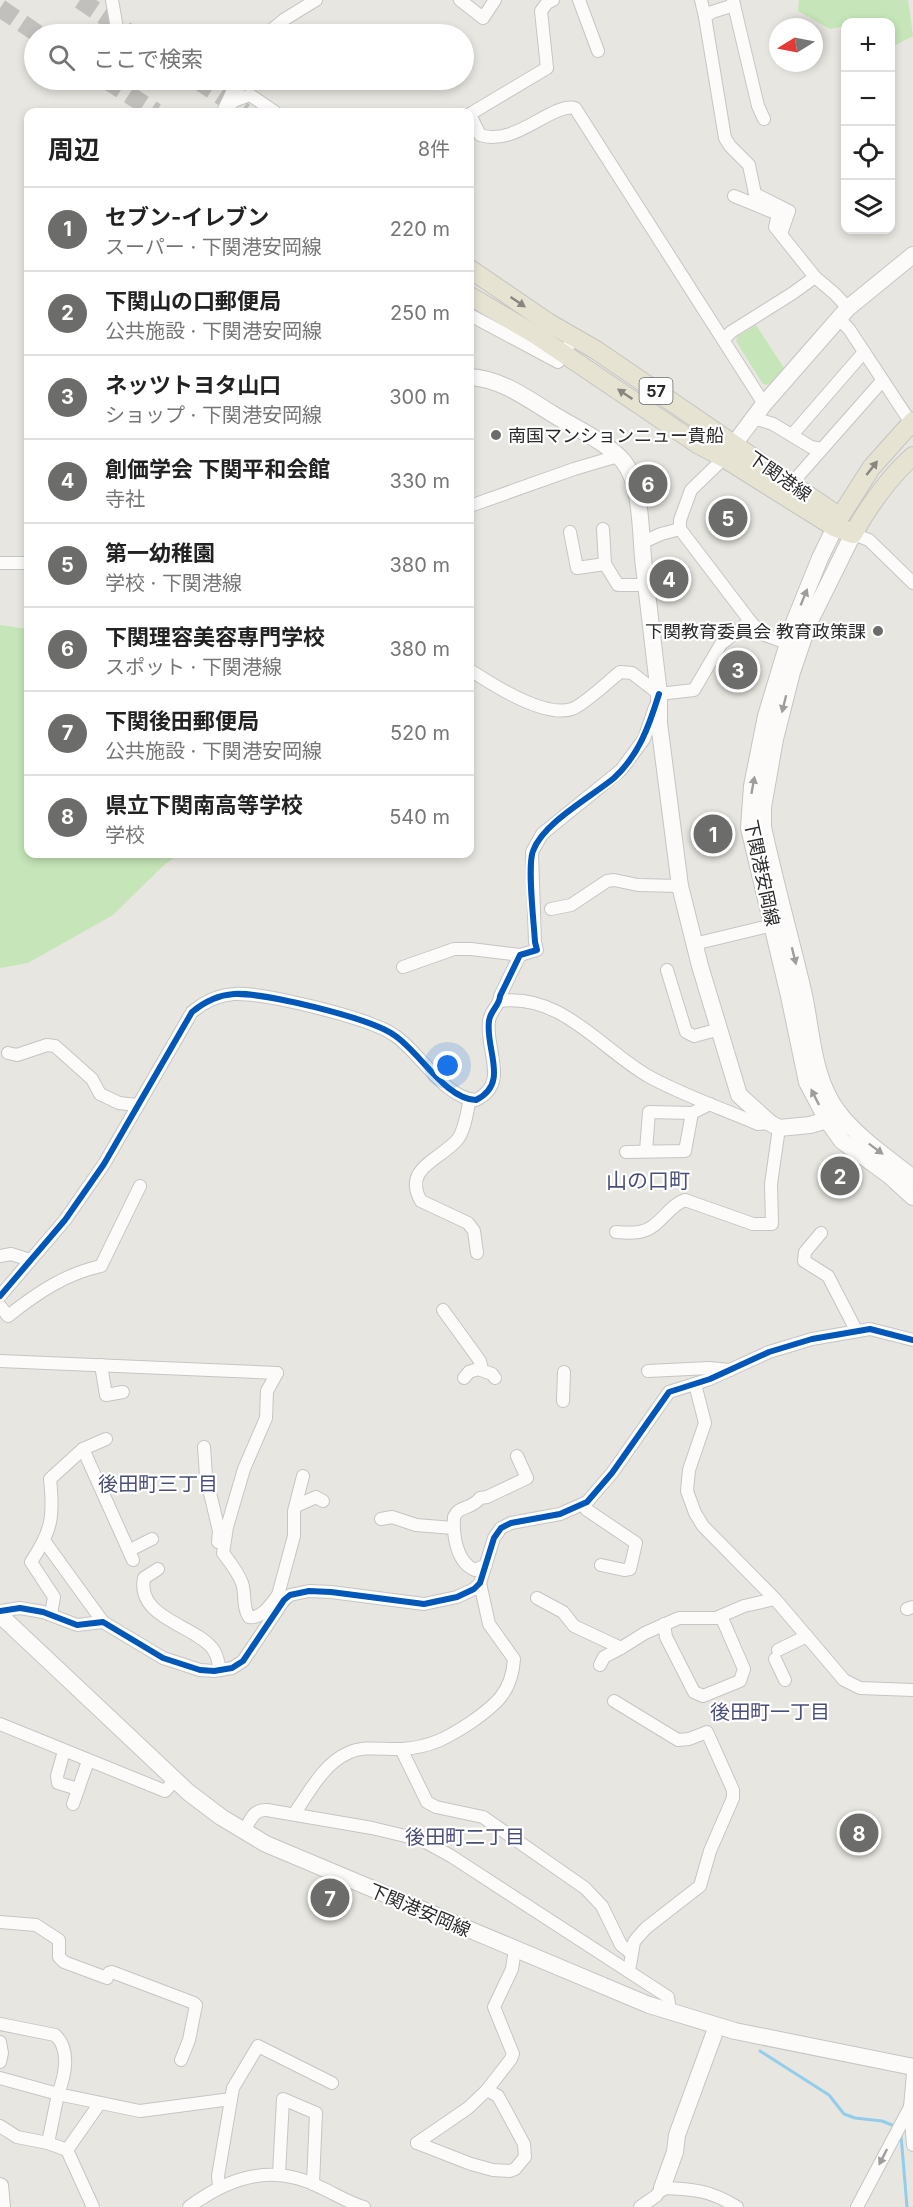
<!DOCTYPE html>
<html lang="ja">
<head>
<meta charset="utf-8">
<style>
	body { margin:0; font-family:Inter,"Noto Sans JP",sans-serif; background:#f6f6f6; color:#222 }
	.controls { position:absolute; right:18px; top:18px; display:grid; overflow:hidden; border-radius:12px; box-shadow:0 3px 9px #0003 }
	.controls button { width:54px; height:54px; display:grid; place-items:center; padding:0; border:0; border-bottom:2px solid #e0e0e0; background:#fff; color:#222; font:30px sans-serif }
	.compass { position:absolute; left:769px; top:18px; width:54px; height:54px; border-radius:50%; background:#fff; box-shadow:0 3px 9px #0003; rotate:260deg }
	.you { position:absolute; left:448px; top:1066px; width:21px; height:21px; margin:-15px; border:4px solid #fff; border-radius:50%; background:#1a73e8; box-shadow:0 0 0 9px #1a73e833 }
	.badge { display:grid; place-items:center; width:39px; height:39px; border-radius:50%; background:#6c6c6a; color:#fff; font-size:20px; font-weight:700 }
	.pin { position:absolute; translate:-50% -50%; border:3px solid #fff; box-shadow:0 2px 6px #0006 }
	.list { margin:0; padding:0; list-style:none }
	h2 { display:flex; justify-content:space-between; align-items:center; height:78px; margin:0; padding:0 24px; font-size:26px }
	h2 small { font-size:20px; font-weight:400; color:#767676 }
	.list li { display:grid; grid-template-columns:39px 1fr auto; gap:18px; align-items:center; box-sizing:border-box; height:84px; padding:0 24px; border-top:2px solid #e0e0e0 }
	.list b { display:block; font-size:22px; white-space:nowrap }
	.list p { margin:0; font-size:20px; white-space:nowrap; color:#767676 }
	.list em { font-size:20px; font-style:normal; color:#767676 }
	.icon { flex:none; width:33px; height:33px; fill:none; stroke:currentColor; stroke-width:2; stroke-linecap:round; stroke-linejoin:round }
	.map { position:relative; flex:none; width:913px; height:2207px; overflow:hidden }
	.search { position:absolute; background:#fff; box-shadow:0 3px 9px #0003; left:24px; top:24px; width:450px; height:66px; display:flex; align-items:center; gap:15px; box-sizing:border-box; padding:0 21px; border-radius:33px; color:#767676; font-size:22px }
	.panel { position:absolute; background:#fff; box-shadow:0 3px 9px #0003; left:24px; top:108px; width:450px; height:750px; border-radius:12px }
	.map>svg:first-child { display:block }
	.green { fill:#c6e5b8 }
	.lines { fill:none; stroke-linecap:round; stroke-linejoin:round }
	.stream { stroke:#92cdeb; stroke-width:3 }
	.primary-tunnel { stroke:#c2c0bc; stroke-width:18; stroke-dasharray:18 9; stroke-linecap:butt }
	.street-casing { stroke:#c6c5c5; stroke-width:14 }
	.secondary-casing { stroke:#c6c5c5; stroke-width:18 }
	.primary-casing { stroke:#c4c4c1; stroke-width:20 }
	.street { stroke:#fcfbfa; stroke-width:12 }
	.secondary { stroke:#fcfbfa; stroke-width:16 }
	.primary { stroke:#e6e3d3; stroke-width:18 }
	.cycleway-casing { stroke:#fff; stroke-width:10 }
	.cycleway { stroke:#0057b8; stroke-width:6 }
	.oneway { fill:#88867e }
	.oneway2 { fill:#9e9d9c }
	.poi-dot { fill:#6c6c6a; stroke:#fff; stroke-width:2 }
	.labels { text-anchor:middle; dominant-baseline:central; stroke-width:4.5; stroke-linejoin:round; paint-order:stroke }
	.shield { fill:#fff; stroke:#6a6a6a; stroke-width:1.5 }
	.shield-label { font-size:16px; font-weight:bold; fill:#2a2a2a }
	.poi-label { font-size:18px; fill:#2a2a2a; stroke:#fff; text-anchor:start }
	.street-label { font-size:18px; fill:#2a2a2a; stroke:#fff }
	.neighbourhood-label { font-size:20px; fill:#4a4e7b; stroke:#fff }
	.quarter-label { font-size:21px; fill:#4a4e7b; stroke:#fff }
</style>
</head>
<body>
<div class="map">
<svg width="913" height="2207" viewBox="0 0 913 2207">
	<rect width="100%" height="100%" fill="#e8e6e0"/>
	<g class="green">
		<path d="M 799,0 L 908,0 L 913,36 L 894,46 L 891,38 L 890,22 C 884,22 877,19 871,20 C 862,20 854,22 846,22 L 845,26 L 830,29 L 798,11 Z"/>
		<path d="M 756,325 L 784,368 C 778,375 773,388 763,384 L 736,341 L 737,337 Z"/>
		<polygon points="0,625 28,629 28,854 180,854 165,864 113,915 28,963 0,968"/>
	</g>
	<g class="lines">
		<g class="stream">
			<polyline points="760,2051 829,2095 844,2114 855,2118 882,2121 892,2125"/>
			<polyline points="901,2135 907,2207"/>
		</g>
		<g class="primary-tunnel">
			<polyline points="80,0 131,34"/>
			<polyline points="0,8 38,34"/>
			<polyline points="106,80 156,112"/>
			<polyline points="197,80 245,112"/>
		</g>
		<defs>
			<g id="street">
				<polyline points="112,0 118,34"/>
				<polyline points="460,0 483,18 495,0"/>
				<polyline points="579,0 598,51"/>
				<polyline points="701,0 705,17"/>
				<polyline points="733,0 734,5 712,12 705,17 725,138 730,146 749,165 755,194 789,211 781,234"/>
				<polyline points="734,5 758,106 764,119"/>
				<polyline points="92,31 115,34"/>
				<polyline points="263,34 268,33 285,19 316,0"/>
				<polyline points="230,101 234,101 250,95 275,112"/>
				<polyline points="470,114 547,68 541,11 547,3 553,0"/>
				<path d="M 470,115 L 480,135 C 515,147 551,103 575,108 L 764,404"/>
				<polyline points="734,196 778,214 775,227 815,277 835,294 848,308"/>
				<polyline points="470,315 558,362 573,339"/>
				<polyline points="839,319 849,329 911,423"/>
				<polyline points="724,339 731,332 793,293 815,277"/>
				<polyline points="754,418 773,424 811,447 822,449"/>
				<polyline points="792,435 864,352"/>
				<polyline points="792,483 882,381"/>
				<polyline points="470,506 574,469 618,456"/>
				<polyline points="849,528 853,534 869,540 913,583"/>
				<polyline points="603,529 605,564"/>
				<polyline points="680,529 750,621 762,634 793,645"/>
				<polyline points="570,532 577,568 605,564 618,585 646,585"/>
				<polyline points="641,543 661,534 680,529 680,520 691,490 724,458"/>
				<polyline points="0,563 28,563"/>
				<path d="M 470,670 C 493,685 544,718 572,709 C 584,705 609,681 620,672 L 632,673 L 659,694 L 694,690 L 721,644 L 750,621"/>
				<polyline points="551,909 571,905 607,881 614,880 638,885 680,886"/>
				<polyline points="694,944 773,925"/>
				<polyline points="403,967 454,949 471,949 520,955"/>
				<polyline points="667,970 686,1032 694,1036 720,1029"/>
				<path d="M 500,1001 C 561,993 600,1048 648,1076 C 682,1095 721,1108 758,1124 L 770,1123"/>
				<polyline points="8,1053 17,1055 47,1045 55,1046 92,1079 100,1094 119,1103 137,1105"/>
				<path d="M 470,1099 C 467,1111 465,1131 457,1140 C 440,1160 402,1168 421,1201 L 468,1223 L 474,1231 L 477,1253"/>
				<polyline points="646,1151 649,1112 692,1113 710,1104"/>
				<polyline points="626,1152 685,1151 692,1113"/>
				<path d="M 616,1232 C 627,1233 641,1234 650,1228 C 663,1221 670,1205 685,1200 L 753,1224 L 772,1224 L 771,1184 L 779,1128"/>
				<polyline points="821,1233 805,1252 804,1261 828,1276 856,1330"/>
				<polyline points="0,1256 11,1254 30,1260"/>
				<path d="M 0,1296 L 65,1220 L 104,1164 L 192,1012 C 204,1002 219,995 234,994 C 263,992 370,1018 394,1035 C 419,1051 445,1099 476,1100 C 510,1083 485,1050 489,1021 C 490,1011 500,1005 500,996 L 520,955 L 537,950 L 535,942 L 532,852 L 542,834 L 621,770 L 644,739 L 655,707"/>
				<path d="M 0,1306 L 8,1316 C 37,1293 65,1274 101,1266 L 140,1186"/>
				<polyline points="443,1310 480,1361 482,1370"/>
				<polyline points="0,1361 277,1373"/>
				<polyline points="101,1365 106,1395 123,1392"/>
				<polyline points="648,1371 709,1368 730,1370"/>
				<path d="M 277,1373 L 267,1391 L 266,1418 L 244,1469 L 227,1527 L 223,1553 C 230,1562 238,1572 242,1583 C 246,1594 242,1607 249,1617 C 262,1619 271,1604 278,1595 L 284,1600"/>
				<polyline points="464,1378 469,1372 478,1369 492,1374 495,1378"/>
				<polyline points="695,1384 705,1423 689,1470 687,1491 695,1513 703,1526 775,1599 844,1680 860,1688 913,1690"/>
				<polyline points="563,1401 564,1372"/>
				<polyline points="204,1447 206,1476 219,1531 218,1542"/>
				<polyline points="83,1449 133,1560"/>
				<polyline points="583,1505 587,1510 636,1543 630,1569 624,1570 601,1565"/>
				<polyline points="296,1506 316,1497 323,1501"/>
				<polyline points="381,1519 392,1517 416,1525 453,1528"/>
				<polyline points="45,1542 103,1622"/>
				<polyline points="130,1550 152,1539"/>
				<path d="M 486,1565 L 475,1570 C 456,1562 453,1535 454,1517 C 459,1505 471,1510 480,1498 L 487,1497 L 527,1478 L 517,1456"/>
				<path d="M 158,1569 L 144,1578 C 136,1618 194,1625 212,1648 C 218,1655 218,1662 220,1670"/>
				<polyline points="278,1595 294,1536 294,1511 303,1476"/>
				<polyline points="537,1598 563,1612 574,1626 621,1648 645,1633 679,1618 716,1618 744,1606 775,1599"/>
				<polyline points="907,1609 913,1607"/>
				<polyline points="0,1611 20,1608 43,1612 77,1625 103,1622 163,1658 200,1670 214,1671 232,1668 243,1661 284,1600 290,1595 309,1591 331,1592 424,1604 457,1597 474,1589 480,1583 494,1538 501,1528 511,1523 560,1514 587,1502 612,1473 669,1392 710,1379 769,1352 812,1339 870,1329 913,1340"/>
				<path d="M 51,1614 L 54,1597 L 31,1562 C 52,1531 54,1516 50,1479 L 83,1449 L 106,1439"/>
				<polyline points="664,1624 666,1637 694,1692 703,1696 740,1681 744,1669 721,1616"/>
				<polyline points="778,1650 807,1636"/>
				<polyline points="775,1659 785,1680"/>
				<polyline points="600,1665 604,1657 621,1648"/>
				<polyline points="614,1701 678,1740 689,1739 707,1732 733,1790 733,1798 710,1851 700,1886 646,1928 637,1938 634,1942 629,1971"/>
				<polyline points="0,1724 165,1791 175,1780"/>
				<polyline points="401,1749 427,1802 436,1807 483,1817 585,1888 602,1906 621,1945 631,1953"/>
				<polyline points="64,1751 57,1776 58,1783 78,1789"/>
				<polyline points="73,1804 88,1761"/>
				<path d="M 294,1814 C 309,1793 323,1764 348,1753 C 364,1745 385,1750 402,1749 C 431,1747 447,1738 470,1723 C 496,1705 512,1692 514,1659 L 489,1624 L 480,1583"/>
				<path d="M 244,1832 C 250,1821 253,1809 267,1810 L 372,1828 L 422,1840 L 451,1856 L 668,1997 L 670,2011"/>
				<polyline points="0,1922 36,1925 59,1940 59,1957 64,1962 107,1978 109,1973 112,1972 194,2003"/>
				<path d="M 0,2024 L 55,2035 C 71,2049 65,2076 58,2094 L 140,2111 L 231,2099"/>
				<polyline points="0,2042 2,2053 0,2062"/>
				<polyline points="181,2060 189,2040 196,2005"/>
				<polyline points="913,2074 910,2107 913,2145"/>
				<polyline points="0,2078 58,2094 48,2143 67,2150 93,2207"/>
				<polyline points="0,2126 17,2137 48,2143"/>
				<polyline points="417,2143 468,2108 487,2090 511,2059 513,2054 494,2007 512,1969 515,1949"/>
				<polyline points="417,2143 471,2164 493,2170 510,2171 515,2169 525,2157 524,2144 498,2096 487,2090"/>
				<polyline points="67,2150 100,2103"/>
				<polyline points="279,2174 283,2099 316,2113 313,2184"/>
				<polyline points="0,2184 2,2185 4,2207"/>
				<polyline points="219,2187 218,2176 233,2088 258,2046 332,2083"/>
				<path d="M 189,2207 C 231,2176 273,2163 322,2188 C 337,2195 349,2203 364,2207"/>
				<path d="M 640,2207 L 656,2196 L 662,2188 C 693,2189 710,2190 737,2207"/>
				<polyline points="857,2207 910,2107"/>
			</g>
			<g id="secondary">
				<polyline points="267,34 268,33"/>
				<polyline points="225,112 240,80"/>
				<path d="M 470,377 C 501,379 525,397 551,413 C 573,427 607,442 623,461 C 643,485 640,538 644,567 C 649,610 654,652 659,694 L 659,723 L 680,886 L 700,966 L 739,1095 L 770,1123 L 779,1128 L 810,1125 L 827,1120 L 839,1113"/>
				<polyline points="726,455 764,404 848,308 913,255"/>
				<polyline points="840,517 820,558 795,620 766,716 752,786 749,828 789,996 807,1082 827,1120 842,1141 890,1176 913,1197"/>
				<path d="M 853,534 L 808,625 L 792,672 L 775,739 L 763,807 L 763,827 C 775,883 791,939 804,995 C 812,1033 813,1079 838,1112 C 858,1138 887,1157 913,1178"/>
				<polyline points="0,1615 188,1792 221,1817 266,1844 649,2005 735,2031 913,2067"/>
				<polyline points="662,2188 675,2152 677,2135 717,2026"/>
			</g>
			<g id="primary">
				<polyline points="470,269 549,323 596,350 840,517 871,468 913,421"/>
				<path d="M 470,296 L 536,335 L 699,445 L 724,458 L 834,527 L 853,534 C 869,506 889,477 913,456"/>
			</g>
		</defs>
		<use href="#street" class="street-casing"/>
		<use href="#secondary" class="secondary-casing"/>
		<use href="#primary" class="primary-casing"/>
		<use href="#street" class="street"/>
		<use href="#secondary" class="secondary"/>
		<use href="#primary" class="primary"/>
		<defs>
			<g id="cycleway">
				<path d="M 0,1296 L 65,1220 L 104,1164 L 192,1012 C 204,1002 219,995 234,994 C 263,992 370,1018 394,1035 C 419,1051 445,1099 476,1100 C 510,1083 485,1050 489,1021 C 490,1011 500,1005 500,996 L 520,955 L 537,950 L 535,942 C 534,923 527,866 533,851 C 543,823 591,797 614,778 C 639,755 649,726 659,694"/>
				<polyline points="0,1611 20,1608 43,1612 77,1625 103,1622 163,1658 200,1670 214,1671 232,1668 243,1661 284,1600 290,1595 309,1591 331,1592 424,1604 457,1597 474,1589 480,1583 494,1538 501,1528 511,1523 560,1514 587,1502 612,1473 669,1392 710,1379 769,1352 812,1339 870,1329 913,1340"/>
			</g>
		</defs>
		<use href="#cycleway" class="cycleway-casing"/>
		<use href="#cycleway" class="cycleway"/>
	</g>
	<defs><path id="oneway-solid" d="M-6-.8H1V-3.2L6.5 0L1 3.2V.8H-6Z" transform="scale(1.5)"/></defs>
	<g class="oneway">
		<use href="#oneway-solid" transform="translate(518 302) rotate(34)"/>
		<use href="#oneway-solid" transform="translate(625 394) rotate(-146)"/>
		<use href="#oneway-solid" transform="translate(872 468) rotate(-52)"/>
	</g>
	<g class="oneway2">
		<use href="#oneway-solid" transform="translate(804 597) rotate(-68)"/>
		<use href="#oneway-solid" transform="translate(784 704) rotate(104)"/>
		<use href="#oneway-solid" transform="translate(753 785) rotate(-80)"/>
		<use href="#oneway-solid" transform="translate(794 956) rotate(76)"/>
		<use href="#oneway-solid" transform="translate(815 1097) rotate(-117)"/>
		<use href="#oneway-solid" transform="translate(876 1149) rotate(37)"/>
		<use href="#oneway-solid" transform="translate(883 2157) rotate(117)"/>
	</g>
	<g class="poi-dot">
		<circle cx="496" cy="435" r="6"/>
		<circle cx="878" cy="631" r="6"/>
	</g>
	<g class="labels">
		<rect class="shield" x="639.5" y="378" width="33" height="26" rx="4.5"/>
		<g class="shield-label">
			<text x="656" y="391">57</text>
		</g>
		<g class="poi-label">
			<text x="508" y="435">南国マンションニュー貴船</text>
			<text x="866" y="631" text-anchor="end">下関教育委員会 教育政策課</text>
		</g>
		<g class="street-label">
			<text transform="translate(780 476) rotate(35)">下関港線</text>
			<text transform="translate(762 873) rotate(78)">下関港安岡線</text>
			<text transform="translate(420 1910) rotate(23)">下関港安岡線</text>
		</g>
		<g class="neighbourhood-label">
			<text x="158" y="1484">後田町三丁目</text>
			<text x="770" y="1712">後田町一丁目</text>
			<text x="465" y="1837">後田町二丁目</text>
		</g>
		<g class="quarter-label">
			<text x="648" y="1180">山の口町</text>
		</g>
	</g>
</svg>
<div class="controls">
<button>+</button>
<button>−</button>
<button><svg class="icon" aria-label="locate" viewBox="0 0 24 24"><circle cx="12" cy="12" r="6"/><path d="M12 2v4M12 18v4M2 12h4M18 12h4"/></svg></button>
<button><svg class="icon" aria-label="layers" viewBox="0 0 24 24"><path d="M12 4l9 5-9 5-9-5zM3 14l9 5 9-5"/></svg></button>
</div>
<svg class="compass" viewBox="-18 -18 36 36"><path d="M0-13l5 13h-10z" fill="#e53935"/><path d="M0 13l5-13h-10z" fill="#767676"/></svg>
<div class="you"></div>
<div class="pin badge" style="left:713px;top:834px">1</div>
<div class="pin badge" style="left:840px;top:1176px">2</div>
<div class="pin badge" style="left:738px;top:670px">3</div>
<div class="pin badge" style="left:669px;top:579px">4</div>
<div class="pin badge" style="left:728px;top:518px">5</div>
<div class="pin badge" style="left:648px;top:484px">6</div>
<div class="pin badge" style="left:330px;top:1898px">7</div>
<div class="pin badge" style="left:859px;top:1833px">8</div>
<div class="search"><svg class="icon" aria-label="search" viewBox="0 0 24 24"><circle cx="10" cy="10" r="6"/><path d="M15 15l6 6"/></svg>ここで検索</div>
<section class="panel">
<h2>周辺<small>8件</small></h2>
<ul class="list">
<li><span class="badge">1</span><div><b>セブン-イレブン</b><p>スーパー · 下関港安岡線</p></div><em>220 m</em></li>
<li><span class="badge">2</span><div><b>下関山の口郵便局</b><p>公共施設 · 下関港安岡線</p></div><em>250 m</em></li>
<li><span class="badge">3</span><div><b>ネッツトヨタ山口</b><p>ショップ · 下関港安岡線</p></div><em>300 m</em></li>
<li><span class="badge">4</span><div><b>創価学会 下関平和会館</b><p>寺社</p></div><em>330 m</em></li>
<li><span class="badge">5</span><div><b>第一幼稚園</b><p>学校 · 下関港線</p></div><em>380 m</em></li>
<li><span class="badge">6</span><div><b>下関理容美容専門学校</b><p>スポット · 下関港線</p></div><em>380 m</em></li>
<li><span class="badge">7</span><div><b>下関後田郵便局</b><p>公共施設 · 下関港安岡線</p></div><em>520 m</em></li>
<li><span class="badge">8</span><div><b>県立下関南高等学校</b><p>学校</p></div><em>540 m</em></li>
</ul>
</section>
</div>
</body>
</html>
